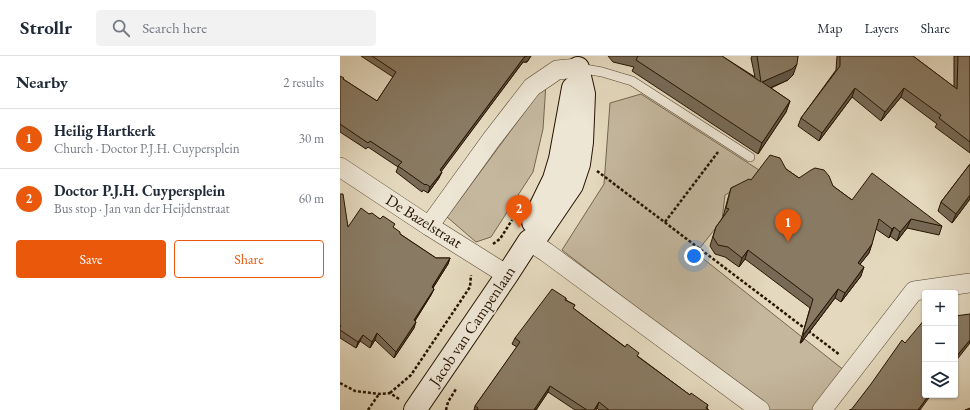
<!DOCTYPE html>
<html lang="en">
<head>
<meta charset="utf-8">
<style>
	body { margin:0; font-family:"EB Garamond",serif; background:#f2f2f3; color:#1f2937 }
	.controls { position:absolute; right:12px; bottom:12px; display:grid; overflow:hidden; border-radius:4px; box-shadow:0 1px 3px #0004 }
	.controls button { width:36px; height:36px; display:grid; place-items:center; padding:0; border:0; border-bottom:1px solid #e0e1e3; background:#fff; color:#1f2937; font:20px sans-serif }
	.you { position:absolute; left:354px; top:200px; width:14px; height:14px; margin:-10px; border:3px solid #fff; border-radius:50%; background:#1a73e8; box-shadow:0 0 0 6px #1a73e833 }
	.badge { display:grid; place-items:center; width:26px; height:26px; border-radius:50%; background:#ea580c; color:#fff; font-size:13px; font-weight:700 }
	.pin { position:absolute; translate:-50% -33px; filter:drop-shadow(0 1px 2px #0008) }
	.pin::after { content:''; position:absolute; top:21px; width:14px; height:12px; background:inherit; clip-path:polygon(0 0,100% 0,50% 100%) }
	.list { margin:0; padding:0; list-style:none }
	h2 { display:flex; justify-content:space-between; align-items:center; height:52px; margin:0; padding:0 16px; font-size:17px }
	h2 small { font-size:13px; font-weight:400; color:#747a83 }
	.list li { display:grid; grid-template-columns:26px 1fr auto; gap:12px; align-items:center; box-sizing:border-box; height:60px; padding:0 16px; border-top:1px solid #e0e1e3 }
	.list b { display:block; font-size:15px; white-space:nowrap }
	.list p { margin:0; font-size:13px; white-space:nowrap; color:#747a83 }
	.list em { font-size:13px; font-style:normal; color:#747a83 }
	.actions { display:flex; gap:8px; padding:12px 16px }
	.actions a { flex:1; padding:9px 0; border:1px solid #ea580c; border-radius:4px; text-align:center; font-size:14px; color:#ea580c }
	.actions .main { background:#ea580c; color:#fff }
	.icon { flex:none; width:22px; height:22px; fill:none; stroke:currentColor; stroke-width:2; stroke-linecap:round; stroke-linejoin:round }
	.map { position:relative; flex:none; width:630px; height:354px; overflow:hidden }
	header { display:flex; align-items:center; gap:24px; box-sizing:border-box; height:56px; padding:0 20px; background:#fff; border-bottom:1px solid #e0e1e3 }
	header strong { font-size:19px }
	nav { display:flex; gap:22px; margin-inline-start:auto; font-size:14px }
	.search { width:280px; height:36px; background:#f2f2f3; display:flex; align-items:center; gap:10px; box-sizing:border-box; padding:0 14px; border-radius:4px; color:#747a83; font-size:15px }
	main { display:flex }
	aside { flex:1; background:#fff }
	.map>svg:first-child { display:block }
	.green { fill:#c4b79e; stroke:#75654f }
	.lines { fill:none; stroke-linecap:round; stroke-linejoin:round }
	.lane-casing { stroke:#564430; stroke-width:10 }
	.street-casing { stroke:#564430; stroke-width:20 }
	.secondary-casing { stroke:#261300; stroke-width:24 }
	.path { stroke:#261300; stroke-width:2.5; stroke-dasharray:3 2; stroke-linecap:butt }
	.lane { stroke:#ede6d5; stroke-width:9 }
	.street { stroke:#ede6d5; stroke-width:19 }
	.secondary { stroke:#ede6d5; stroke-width:22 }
	.wall { fill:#766955; stroke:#261300 }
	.shaded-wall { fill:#605545; stroke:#261300 }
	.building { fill:#897a63; stroke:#261300 }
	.labels { text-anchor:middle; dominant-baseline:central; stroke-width:3.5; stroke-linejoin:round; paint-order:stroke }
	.street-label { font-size:16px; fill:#261300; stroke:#ede6d5 }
</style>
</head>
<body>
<header>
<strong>Strollr</strong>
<div class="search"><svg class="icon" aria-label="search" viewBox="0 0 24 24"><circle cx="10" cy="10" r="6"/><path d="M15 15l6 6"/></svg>Search here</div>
<nav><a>Map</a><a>Layers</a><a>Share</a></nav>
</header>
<main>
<aside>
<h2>Nearby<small>2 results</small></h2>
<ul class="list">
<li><span class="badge">1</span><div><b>Heilig Hartkerk</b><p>Church · Doctor P.J.H. Cuypersplein</p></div><em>30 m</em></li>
<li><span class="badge">2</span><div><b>Doctor P.J.H. Cuypersplein</b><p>Bus stop · Jan van der Heijdenstraat</p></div><em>60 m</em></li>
</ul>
<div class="actions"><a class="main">Save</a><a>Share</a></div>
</aside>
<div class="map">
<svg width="630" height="354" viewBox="0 0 630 354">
	<rect width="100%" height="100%" fill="#e4d9be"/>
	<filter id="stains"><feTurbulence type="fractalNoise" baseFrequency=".005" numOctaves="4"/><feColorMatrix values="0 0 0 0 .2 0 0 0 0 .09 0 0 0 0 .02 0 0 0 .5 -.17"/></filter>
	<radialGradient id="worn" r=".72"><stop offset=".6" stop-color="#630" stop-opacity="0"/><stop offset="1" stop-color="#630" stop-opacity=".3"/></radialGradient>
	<g class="green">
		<polygon points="206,27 203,73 193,116 151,181 136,186 107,161"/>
		<polygon points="301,38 419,114 412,124 385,139 382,164 356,197 505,315 474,354 429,354 222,194 264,128 270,47"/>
	</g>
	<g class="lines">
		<defs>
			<polyline id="lane" points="239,12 262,16 292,25 410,101"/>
			<g id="street">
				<polyline points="0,111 89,170 167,219"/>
				<polyline points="89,170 151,84 192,31 217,14 238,12"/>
				<polyline points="189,185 206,196 420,354"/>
				<polyline points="482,354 574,235 630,227"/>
			</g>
			<g id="secondary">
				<polyline points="193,166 214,123 220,103 233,32"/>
				<polyline points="75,354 167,219 189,185 198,179 232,129 239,108 242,86 244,38 238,12"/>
			</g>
		</defs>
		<use href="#lane" class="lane-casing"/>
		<use href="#street" class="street-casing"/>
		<use href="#secondary" class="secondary-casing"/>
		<g class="path">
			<polyline points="257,115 500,299"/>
			<polyline points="325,166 378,96"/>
			<polyline points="153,188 160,183 172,164"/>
			<polyline points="0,327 15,335 39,338 50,337 59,343"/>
			<polyline points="50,337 71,319 130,231 131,219"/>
			<polyline points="28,354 39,338"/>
			<polyline points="106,354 108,346 116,333"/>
		</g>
		<use href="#lane" class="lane"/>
		<use href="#street" class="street"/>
		<use href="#secondary" class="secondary"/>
	</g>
	<g class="wall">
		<polygon points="21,0 191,0 187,6 183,6 101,115 99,122 88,137 83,134 82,136 56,116 58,111 28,91 26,93 0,76 0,20 3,23 37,45 53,21"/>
		<polygon points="268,0 382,0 415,21 411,2 412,0 458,0 453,19 448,24 431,32 450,45 446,56 418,98 292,15 294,11 273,6"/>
		<polygon points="497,0 573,0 614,31 614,0 630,0 630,97 595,71 597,68 561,41 541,65 512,41 479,85 458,70 461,62 496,14"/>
		<polygon points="630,108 630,143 612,167 598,155 601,146"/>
		<polygon points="446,113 459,122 493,130 512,144 602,170 599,179 567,172 557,185 550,180 549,182 536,173 529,197 520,208 521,220 501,246 495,242 461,287 460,287 470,252 405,203 399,211 385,201 375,198 370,190 373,180 376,171 383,161 388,142 391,132 411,124"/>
		<polygon points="0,138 8,171 29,158 40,163 54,172 60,178 96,202 110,202 108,208 93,232 94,233 91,239 75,265 74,272 54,302 35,284 30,292 20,285 16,292 0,282"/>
		<polygon points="226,242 226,244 235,249 233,252 350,339 368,349 367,352 369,354 259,354 257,352 256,354 235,354 208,336 196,354 134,354 135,350 177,291 172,288 175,282"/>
	</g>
	<g class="shaded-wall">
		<polygon points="185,0 191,0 187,6 183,6 98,120 100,114"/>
		<polygon points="457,8 453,19 448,24 418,37 422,26"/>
		<polygon points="515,32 512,41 479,85 482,77"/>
		<polygon points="564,32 561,41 541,65 545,56"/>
		<polygon points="450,45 446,56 418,98 422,87"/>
		<polygon points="102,116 99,122 88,137 90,131"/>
		<polygon points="630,139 630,143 612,167 616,158"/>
		<polygon points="571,163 567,172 557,185 560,176"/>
		<polygon points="554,171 550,180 549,182 552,173"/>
		<polygon points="532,188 529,197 514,216 518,207"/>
		<polygon points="408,194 405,203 399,211 402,202"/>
		<polygon points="110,202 108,208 89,238 92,231"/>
		<polygon points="524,211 521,220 501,246 505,237"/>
		<polygon points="94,233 91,239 71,271 74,264"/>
		<polygon points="498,233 495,242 461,287 464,278"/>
		<polygon points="76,266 74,272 54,302 56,296"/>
		<polygon points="37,277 35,284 30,292 32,286"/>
		<polygon points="23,279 20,285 16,292 18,286"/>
		<polygon points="630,284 630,287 615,306 615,302"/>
		<polygon points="210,330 208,336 196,354 194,354"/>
		<polygon points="589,339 591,339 580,354 578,354"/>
		<polygon points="259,346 257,352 256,354 254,354"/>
	</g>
	<g class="building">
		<polygon points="32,0 187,0 185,0 100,114 102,116 90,131 86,128 85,129 58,110 62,106 30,85 28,87 0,68 0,20 4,22 3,23 37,45 56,16"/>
		<polygon points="297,0 382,0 421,26 417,0 458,0 457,8 452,13 422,26 450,45 422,87 296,4 298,0"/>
		<polygon points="500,0 573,0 617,33 618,0 630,0 630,86 599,62 601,59 564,32 545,56 515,32 482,77 461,62 500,10"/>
		<polygon points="430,99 440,102 446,113 459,122 471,114 475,112 484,114 489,120 493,130 512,144 532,117 602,170 571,163 560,176 554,171 552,173 539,163 532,188 518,207 524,211 505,237 498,233 464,278 463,277 473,243 408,194 402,202 388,191 378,189 373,181 376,171 389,153 386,152 391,132 409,123 411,124"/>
		<polygon points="630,108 630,139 616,158 601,146"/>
		<polygon points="0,138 3,138 8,171 21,152 29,158 32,157 40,163 43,160 55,168 53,171 60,176 60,178 96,202 110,202 92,231 94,233 74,264 76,266 56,296 37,277 32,286 23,279 18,286 0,274 0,271 1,270 0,269"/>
		<polygon points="212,233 226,242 225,244 235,249 233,252 285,291 287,288 299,297 297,300 350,339 351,337 368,349 366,352 369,354 269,354 259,346 254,354 247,354 210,330 194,354 137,354 138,352 135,350 180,286 175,282"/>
		<polygon points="630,258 630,284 615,302 615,260"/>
		<polygon points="585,263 585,339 589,339 578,354 510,354 510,353 511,354 531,328 562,284 565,287"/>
		<polygon points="630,352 630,354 625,354"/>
	</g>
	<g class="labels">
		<g class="street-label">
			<text transform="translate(84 165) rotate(32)">De Bazelstraat</text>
			<text transform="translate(132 270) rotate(-56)">Jacob van Campenlaan</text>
		</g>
	</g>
	<rect width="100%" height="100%" filter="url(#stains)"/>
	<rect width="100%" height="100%" fill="url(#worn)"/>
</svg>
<div class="controls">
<button>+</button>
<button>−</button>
<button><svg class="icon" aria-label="layers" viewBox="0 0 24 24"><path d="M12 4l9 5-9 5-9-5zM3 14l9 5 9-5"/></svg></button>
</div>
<div class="you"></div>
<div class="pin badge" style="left:448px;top:186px">1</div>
<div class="pin badge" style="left:179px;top:172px">2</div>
</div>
</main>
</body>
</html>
